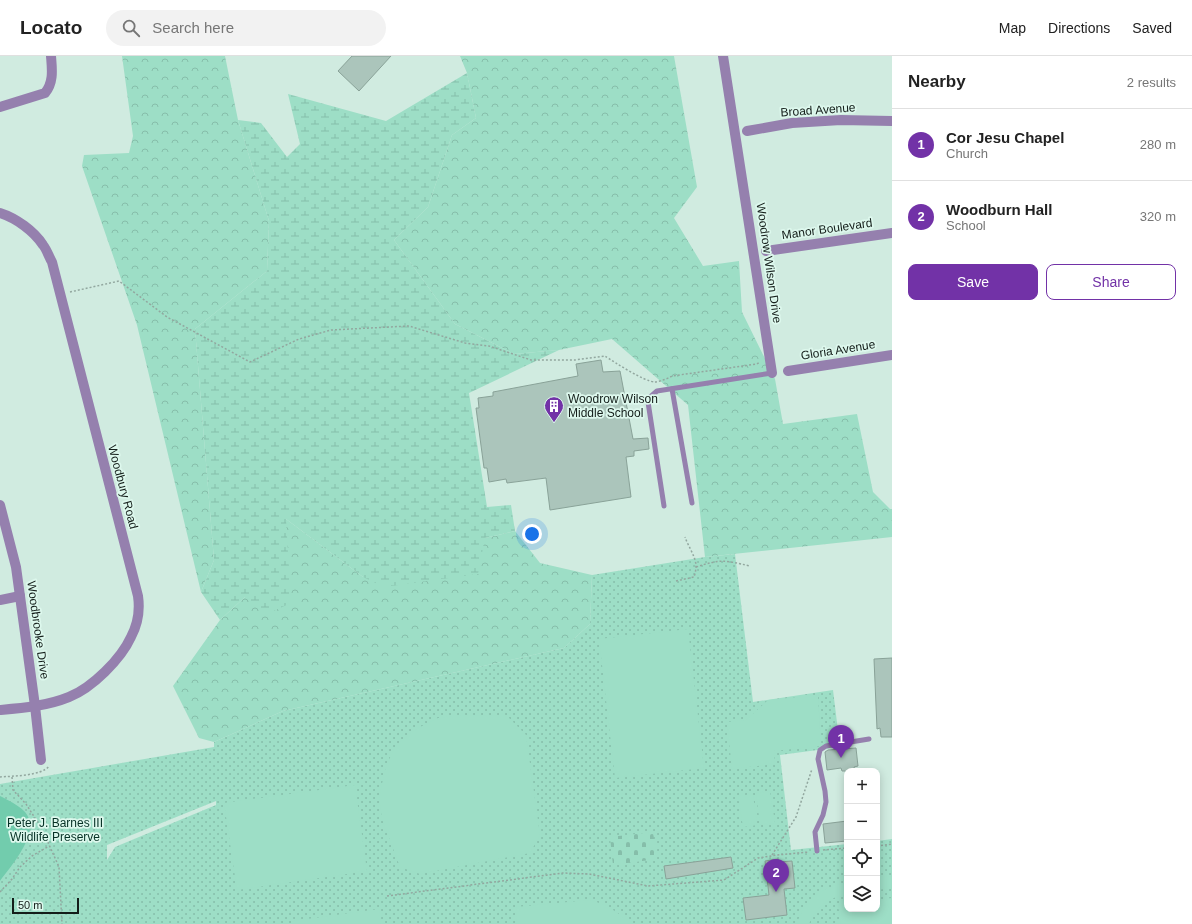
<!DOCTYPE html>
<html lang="en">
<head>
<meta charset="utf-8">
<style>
	body { margin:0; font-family:Helvetica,sans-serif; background:#f2f2f2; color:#222 }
	.controls { position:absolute; right:12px; bottom:12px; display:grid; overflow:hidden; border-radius:8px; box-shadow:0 2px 10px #0003 }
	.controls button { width:36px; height:36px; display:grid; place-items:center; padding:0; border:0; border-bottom:1px solid #e0e0e0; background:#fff; color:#222; font:20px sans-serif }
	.scale { position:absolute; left:12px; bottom:10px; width:67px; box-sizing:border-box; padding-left:4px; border:2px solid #141e1a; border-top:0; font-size:11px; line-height:14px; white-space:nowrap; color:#141e1a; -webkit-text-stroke:3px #ddf8ed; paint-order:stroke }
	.you { position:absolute; left:532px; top:478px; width:14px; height:14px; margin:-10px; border:3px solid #fff; border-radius:50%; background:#1a73e8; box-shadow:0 0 0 6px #1a73e833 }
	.badge { display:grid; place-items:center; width:26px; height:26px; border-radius:50%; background:#7232a7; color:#fff; font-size:13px; font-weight:700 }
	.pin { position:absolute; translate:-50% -33px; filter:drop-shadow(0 1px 2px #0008) }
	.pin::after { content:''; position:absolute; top:21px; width:14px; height:12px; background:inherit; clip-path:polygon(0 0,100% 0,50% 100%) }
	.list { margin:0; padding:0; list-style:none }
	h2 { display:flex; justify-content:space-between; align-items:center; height:52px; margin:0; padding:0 16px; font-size:17px }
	h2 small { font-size:13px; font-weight:400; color:#767676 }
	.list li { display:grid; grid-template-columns:26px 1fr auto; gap:12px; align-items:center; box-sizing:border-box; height:72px; padding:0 16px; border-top:1px solid #e0e0e0 }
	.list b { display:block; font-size:15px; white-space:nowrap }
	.list p { margin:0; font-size:13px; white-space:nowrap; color:#767676 }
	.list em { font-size:13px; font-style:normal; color:#767676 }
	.actions { display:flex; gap:8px; padding:12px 16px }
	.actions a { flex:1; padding:9px 0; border:1px solid #7232a7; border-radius:8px; text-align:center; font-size:14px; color:#7232a7 }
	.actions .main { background:#7232a7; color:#fff }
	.icon { flex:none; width:22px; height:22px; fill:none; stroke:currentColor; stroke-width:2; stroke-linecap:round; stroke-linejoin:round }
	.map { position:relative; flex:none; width:892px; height:868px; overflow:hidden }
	header { display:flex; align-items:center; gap:24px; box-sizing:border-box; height:56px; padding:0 20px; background:#fff; border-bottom:1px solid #e0e0e0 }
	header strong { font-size:19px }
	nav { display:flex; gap:22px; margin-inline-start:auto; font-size:14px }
	.search { width:280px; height:36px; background:#f2f2f2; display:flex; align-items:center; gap:10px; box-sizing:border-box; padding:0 14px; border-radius:22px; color:#767676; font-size:15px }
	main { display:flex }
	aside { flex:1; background:#fff }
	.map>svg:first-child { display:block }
	.grass { fill:url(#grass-dots); fill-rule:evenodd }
	.forest { fill:url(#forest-crowns) }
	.wetland { fill:url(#wetland-marsh) }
	.cemetery { fill:url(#cemetery-stones) }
	.pitch { fill:#9ddec6 }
	.water { fill:#72ccad }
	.building { fill:#abc5bb; stroke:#89a298 }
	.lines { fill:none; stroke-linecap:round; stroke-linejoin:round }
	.path { stroke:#92a79f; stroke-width:1.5; stroke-dasharray:2 2; stroke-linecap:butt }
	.service { stroke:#9580ae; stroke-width:5 }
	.minor { stroke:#9580ae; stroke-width:10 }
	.labels { text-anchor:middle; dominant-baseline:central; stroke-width:3.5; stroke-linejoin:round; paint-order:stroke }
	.street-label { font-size:12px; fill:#141e1a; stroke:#ddf8ed }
	.poi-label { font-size:12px; fill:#141e1a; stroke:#ddf8ed; text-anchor:start }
	.park-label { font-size:12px; fill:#063125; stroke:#ddf8ed }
</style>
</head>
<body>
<header>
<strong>Locato</strong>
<div class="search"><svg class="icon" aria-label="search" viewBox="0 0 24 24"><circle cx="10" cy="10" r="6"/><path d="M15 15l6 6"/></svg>Search here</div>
<nav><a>Map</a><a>Directions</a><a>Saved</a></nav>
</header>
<main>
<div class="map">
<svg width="892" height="868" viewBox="0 0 892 868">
	<defs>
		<pattern id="grass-dots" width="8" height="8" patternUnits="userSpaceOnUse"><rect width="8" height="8" fill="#9ddec6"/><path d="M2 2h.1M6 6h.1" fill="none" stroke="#86beaa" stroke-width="1.8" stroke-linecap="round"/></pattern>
		<pattern id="forest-crowns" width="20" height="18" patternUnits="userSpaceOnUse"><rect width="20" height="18" fill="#9ddec6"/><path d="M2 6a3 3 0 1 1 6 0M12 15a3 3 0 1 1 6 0" fill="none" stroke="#86beaa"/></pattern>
		<pattern id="wetland-marsh" width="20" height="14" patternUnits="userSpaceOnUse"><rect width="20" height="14" fill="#9ddec6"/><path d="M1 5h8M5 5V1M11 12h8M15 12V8" fill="none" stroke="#86beaa"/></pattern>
		<pattern id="cemetery-stones" width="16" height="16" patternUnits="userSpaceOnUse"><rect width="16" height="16" fill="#9ddec6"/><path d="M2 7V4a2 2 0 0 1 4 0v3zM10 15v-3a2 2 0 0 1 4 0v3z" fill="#86beaa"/></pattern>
	</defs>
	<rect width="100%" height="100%" fill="#d0ebe0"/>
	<path class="grass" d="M 735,498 L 753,646 L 833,634 L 840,691 L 780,699 L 791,794 L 847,788 L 847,853 L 877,853 L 877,785 L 892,783 L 892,868 L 0,868 L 0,728 L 214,691 L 214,686 L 283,655 L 564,592 L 590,568 L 592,519 L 705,501 ZM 216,745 L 216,749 L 115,791 L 107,804 L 107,789 Z"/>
	<g class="forest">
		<polygon points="122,0 225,0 238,64 269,165 267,215 195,273 214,504 201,536 137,269 82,110 84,99 129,97 133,80"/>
		<polygon points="460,0 674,0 697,131 674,162 703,210 739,205 742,256 775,323 783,368 857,358 873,436 890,453 892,453 892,481 705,501 688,349 612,283 559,294 514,298 455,268 394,184 428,151 452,79 476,62 467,17"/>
		<polygon points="286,463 363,521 485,482 515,475 540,507 592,519 590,568 564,592 283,655 214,686 199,682 173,630 220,564 245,541"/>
	</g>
	<polygon class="wetland" points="467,17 476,62 452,79 428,151 394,184 455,268 514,298 559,294 469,337 487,451 511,449 515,475 485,482 478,518 384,531 363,521 286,463 291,547 265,559 245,541 220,564 201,536 214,504 195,273 267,215 269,165 238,64 261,67 287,101 300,88 288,38 386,65"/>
	<polygon class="cemetery" points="653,776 657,803 613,809 610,781"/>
	<g class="pitch">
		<polygon points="688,573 704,712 615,722 599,583"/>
		<polygon points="818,639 821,690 774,695 775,708 732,713 727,666 746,664 768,644"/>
		<polygon points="459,659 507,660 526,679 540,779 530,797 420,818 400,811 382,763 379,741 386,710 396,689 418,672 438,662"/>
		<polygon points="355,729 367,815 237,834 224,747"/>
		<polygon points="770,735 775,767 760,769 756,737"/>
		<polygon points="753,738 757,769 743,771 738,740"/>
		<polygon points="892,820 892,832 877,834 877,822"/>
		<path d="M 847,827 L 847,839 C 829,841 816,850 809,868 L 797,868 C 804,843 823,830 847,827 Z"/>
		<polygon points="892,842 892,868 841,868 838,849 847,848 847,853 877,853 877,844"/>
		<path d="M 589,844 C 605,847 619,857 631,868 L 517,868 L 516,851 Z"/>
		<polygon points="379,853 381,868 293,868 293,865"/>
	</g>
	<path class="water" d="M 0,740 C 8,744 18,749 24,755 C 43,774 12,809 0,825 Z"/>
	<g class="building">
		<polygon points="352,0 391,0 359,35 338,15"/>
		<polygon points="601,304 603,316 620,315 633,383 648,382 649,393 634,395 634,400 626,401 631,441 550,454 546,422 507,427 506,423 489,426 487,412 484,412 476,352 479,352 478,342 493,340 493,336 578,320 576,308"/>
		<polygon points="892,602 892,681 881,681 880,672 877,673 874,603"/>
		<polygon points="856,692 858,710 854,711 855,715 842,715 841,712 827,714 825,696 828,694"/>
		<polygon points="847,765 847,785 825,787 823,768"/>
		<polygon points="731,801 733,812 666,823 664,810"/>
		<polygon points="778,803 779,806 792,805 795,832 784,833 787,859 746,864 743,842 769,839 765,805"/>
	</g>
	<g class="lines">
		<g class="path">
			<path d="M 70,236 L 119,225 L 167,261 L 250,306 L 299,283 L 331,274 L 409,270 L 465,287 L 489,290 L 531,304 L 575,304 L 605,300 C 614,306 645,326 655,326 C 661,325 667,323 672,320 L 757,308 L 760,306"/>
			<path d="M 696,511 C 721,503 724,504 750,510"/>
			<path d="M 676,525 L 694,521 C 695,518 696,514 696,510 C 696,501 688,490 685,481"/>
			<path d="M 0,721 C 12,720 42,720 49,710"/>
			<polyline points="12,721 13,734 26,748 42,773 59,811 62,868"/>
			<polyline points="877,790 892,788"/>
			<polyline points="823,794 847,792"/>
			<polyline points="772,799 796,761 812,713"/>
			<polyline points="0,836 12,823 20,811 32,800 49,790"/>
			<polyline points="387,840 563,817 589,818 648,830 724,824 758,802 777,799 809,796"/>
		</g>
		<g class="service">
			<polyline points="672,333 692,447"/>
			<polyline points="664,450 648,346 649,342 657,335 772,317"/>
			<polyline points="817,795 815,776 823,759 826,746 825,735 818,703 820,694 826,690 869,683"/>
		</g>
		<g class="minor">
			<polyline points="723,0 772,317"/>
			<path d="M 0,51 L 45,37 C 54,26 52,13 51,0"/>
			<polyline points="747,75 792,67 841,64 892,65"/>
			<path d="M 0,157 C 16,162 34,175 43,189 C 47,194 49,201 52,206 L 138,540 C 140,554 138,568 131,581 C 121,603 92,632 69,641 C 47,650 23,652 0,654"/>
			<polyline points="766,195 892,177"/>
			<polyline points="788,315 892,299"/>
			<polyline points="0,449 16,511 35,650 41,704"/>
			<polyline points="0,544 20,540"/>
		</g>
	</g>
	<defs>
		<symbol id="building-pin" viewBox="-11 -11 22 30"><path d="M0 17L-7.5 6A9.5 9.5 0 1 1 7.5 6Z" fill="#7232a7" stroke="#ddf8ed"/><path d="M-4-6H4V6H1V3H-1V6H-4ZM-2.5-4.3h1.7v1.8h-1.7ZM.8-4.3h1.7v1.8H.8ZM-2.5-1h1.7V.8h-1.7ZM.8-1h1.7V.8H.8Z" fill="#fff"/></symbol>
	</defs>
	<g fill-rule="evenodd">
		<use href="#building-pin" x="543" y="339" width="22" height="30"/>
	</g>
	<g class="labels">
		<g class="street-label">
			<text transform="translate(818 54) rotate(-4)">Broad Avenue</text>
			<text transform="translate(827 173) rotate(-8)">Manor Boulevard</text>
			<text transform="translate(769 207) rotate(82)">Woodrow Wilson Drive</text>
			<text transform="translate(838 294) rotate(-9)">Gloria Avenue</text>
			<text transform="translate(123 431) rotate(75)">Woodbury Road</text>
			<text transform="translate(38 574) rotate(82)">Woodbrooke Drive</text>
		</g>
		<g class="poi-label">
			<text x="568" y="343">Woodrow Wilson<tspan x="568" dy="14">Middle School</tspan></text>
		</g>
		<g class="park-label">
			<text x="55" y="767">Peter J. Barnes III<tspan x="55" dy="14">Wildlife Preserve</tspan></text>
		</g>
	</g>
</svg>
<div class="controls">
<button>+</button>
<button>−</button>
<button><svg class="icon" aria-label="locate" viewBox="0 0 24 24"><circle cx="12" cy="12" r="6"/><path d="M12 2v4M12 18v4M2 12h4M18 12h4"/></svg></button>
<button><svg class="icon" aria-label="layers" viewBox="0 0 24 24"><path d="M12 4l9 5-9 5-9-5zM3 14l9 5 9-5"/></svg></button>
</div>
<div class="scale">50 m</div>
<div class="you"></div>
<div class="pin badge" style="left:841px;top:702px">1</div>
<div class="pin badge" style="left:776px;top:836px">2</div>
</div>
<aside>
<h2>Nearby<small>2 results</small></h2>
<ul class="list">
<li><span class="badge">1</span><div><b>Cor Jesu Chapel</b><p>Church</p></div><em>280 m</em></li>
<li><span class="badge">2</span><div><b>Woodburn Hall</b><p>School</p></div><em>320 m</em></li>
</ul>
<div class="actions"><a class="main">Save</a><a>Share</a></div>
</aside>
</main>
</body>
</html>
